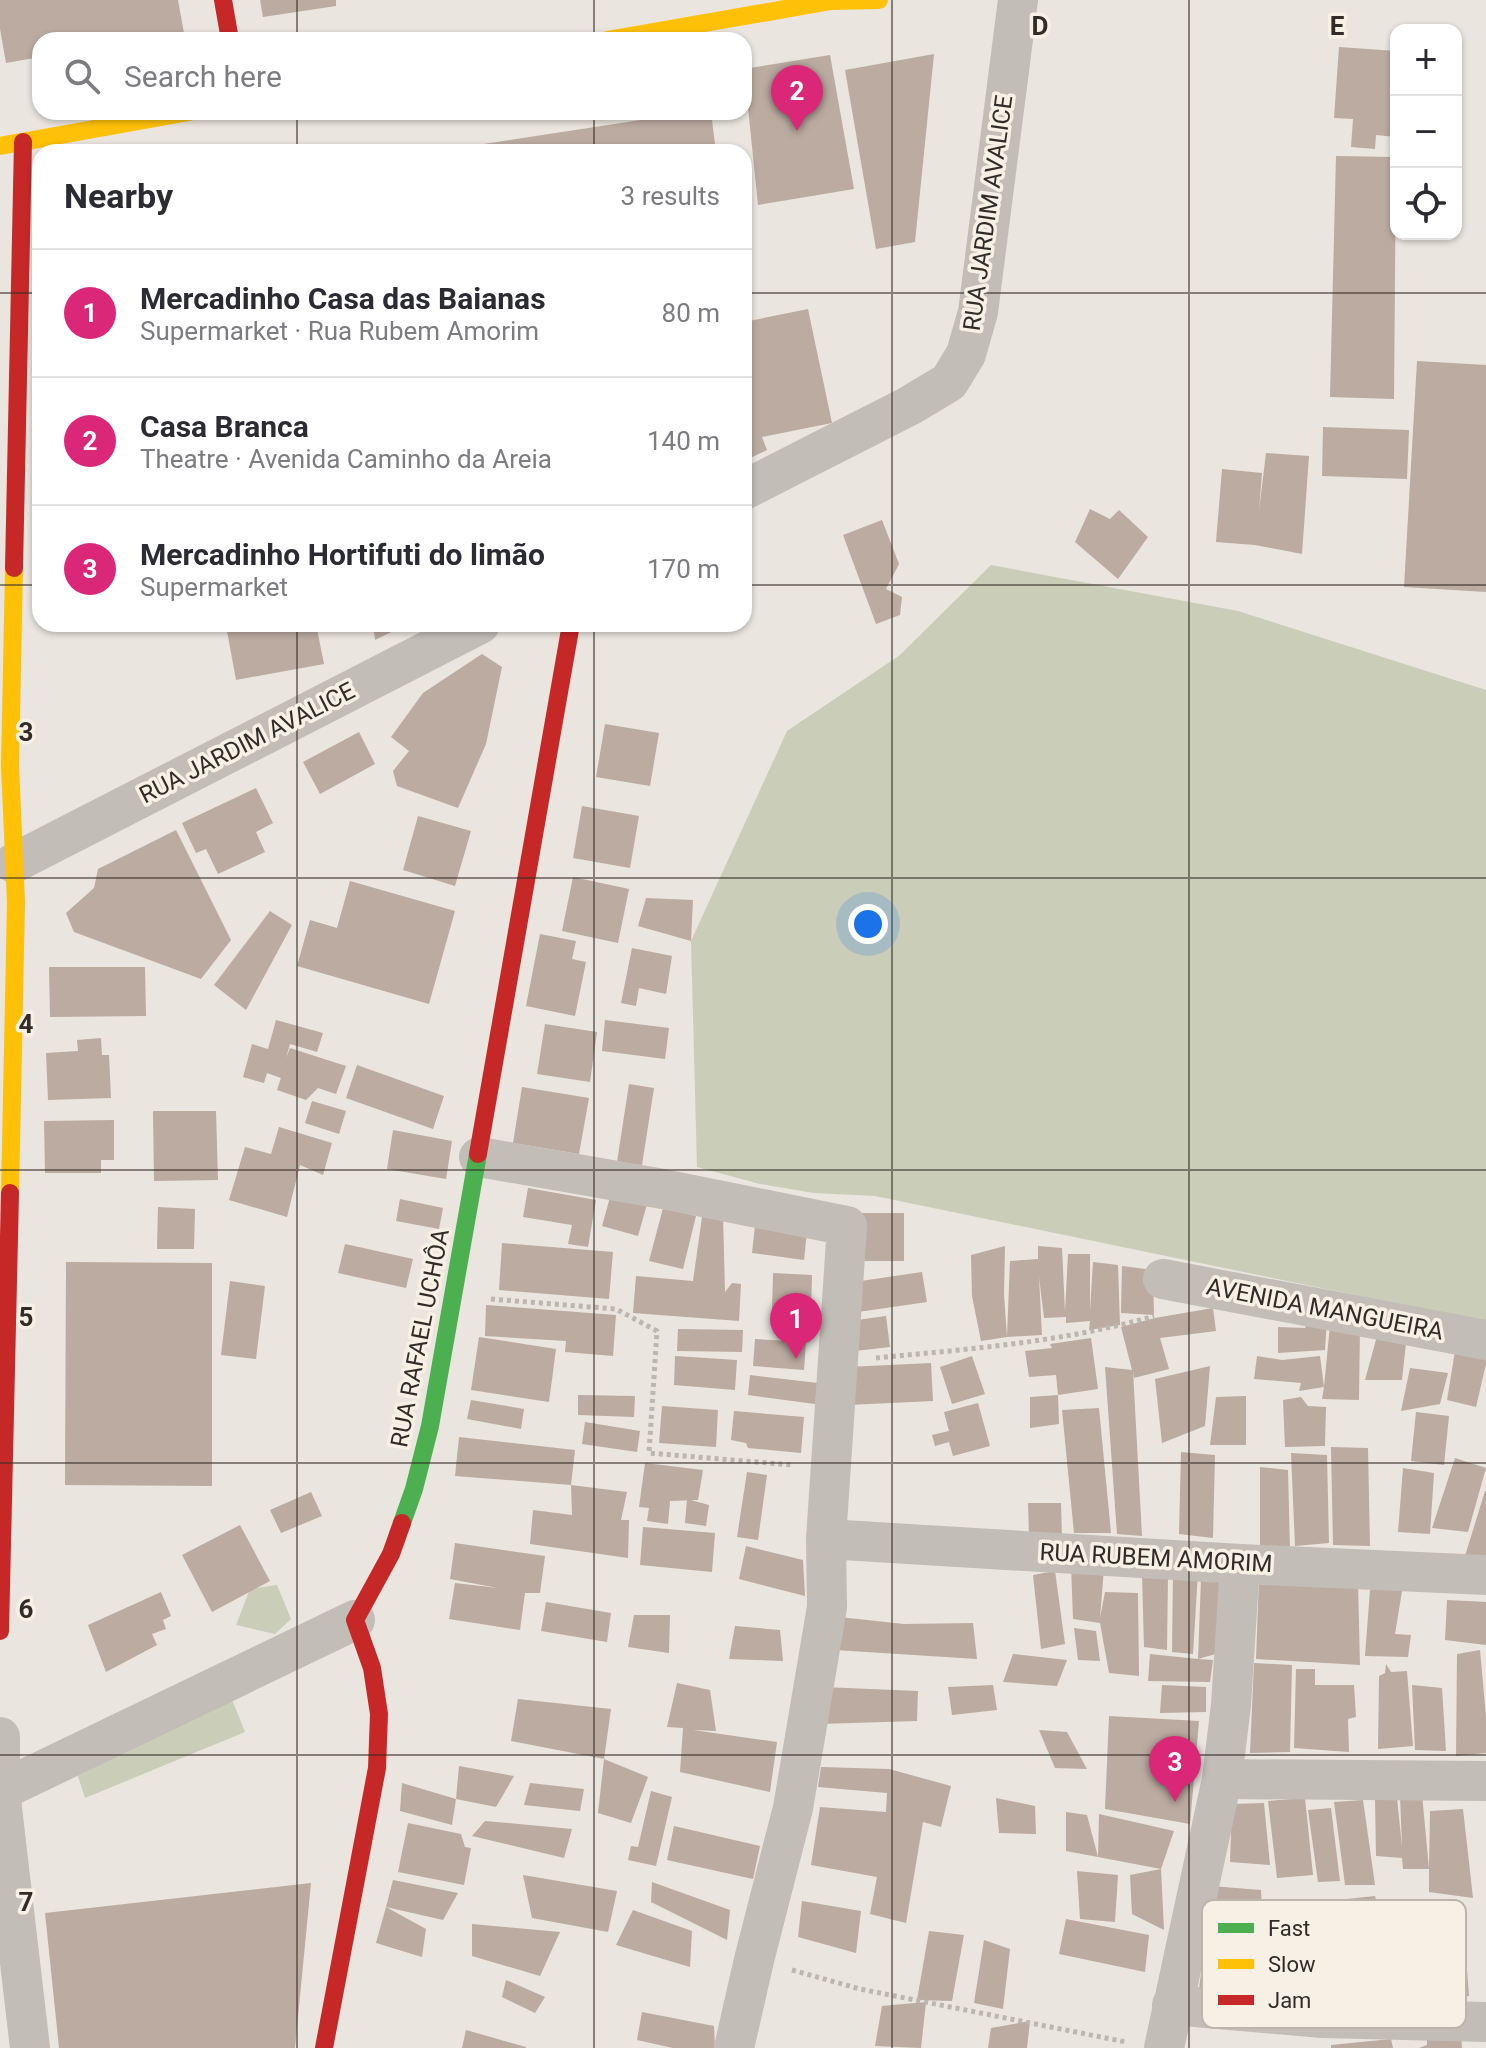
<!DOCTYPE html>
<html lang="en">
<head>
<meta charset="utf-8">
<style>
	body { margin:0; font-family:Roboto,sans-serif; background:#f7f7f7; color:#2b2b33 }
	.controls { position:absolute; right:24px; top:24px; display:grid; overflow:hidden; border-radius:16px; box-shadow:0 2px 6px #0004 }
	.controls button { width:72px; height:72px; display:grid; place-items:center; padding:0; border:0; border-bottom:2px solid #e1e1e2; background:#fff; color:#2b2b33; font:40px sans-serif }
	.you { position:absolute; left:868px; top:924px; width:28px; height:28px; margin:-20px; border:6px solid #fff; border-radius:50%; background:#1a73e8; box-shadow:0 0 0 12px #1a73e833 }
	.badge { display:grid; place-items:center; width:52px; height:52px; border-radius:50%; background:#db2777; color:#fff; font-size:26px; font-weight:700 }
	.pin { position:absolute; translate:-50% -66px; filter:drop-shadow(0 2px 4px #0008) }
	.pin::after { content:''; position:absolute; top:42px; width:28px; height:24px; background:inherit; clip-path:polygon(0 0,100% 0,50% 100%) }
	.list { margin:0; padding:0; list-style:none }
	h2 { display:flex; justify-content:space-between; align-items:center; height:104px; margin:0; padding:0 32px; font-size:34px }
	h2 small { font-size:26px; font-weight:400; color:#7c7c81 }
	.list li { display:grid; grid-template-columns:52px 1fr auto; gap:24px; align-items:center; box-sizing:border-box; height:128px; padding:0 32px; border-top:2px solid #e1e1e2 }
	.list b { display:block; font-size:30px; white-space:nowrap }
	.list p { margin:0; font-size:26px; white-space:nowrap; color:#7c7c81 }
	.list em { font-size:26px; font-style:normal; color:#7c7c81 }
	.icon { flex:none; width:44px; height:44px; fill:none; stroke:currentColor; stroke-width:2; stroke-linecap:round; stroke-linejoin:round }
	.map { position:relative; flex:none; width:1486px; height:2048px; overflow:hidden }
	.search { position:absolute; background:#fff; box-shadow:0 2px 6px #0004; left:32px; top:32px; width:720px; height:88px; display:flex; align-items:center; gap:20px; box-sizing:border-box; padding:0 28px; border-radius:24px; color:#7c7c81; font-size:30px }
	.panel { position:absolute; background:#fff; box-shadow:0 2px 6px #0004; left:32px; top:144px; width:720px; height:488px; border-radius:24px }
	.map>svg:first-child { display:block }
	.green { fill:#caceb9 }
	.building { fill:#bcaba1 }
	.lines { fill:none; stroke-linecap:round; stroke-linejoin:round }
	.path { stroke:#bcb6b0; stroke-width:5; stroke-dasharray:4 4; stroke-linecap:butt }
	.street { stroke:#c3bdb7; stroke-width:40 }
	.fast { stroke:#4caf50; stroke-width:18 }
	.slow { stroke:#ffc107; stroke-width:18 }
	.jam { stroke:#c62828; stroke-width:18 }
	.grid { fill:none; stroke:#332b27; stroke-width:2; stroke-opacity:0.55 }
	.labels { text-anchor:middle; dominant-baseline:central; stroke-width:7; stroke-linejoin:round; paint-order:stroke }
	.street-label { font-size:24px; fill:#332b27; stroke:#f7f0e5 }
	.key { fill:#f7f0e5; stroke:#bcb5ac; stroke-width:2 }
	.key-label { font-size:22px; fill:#332b27 }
	.grid-label { font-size:26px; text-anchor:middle; font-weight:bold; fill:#332b27; stroke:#f7f0e5; stroke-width:7; stroke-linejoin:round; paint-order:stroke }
</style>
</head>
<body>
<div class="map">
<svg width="1486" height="2048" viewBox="0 0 1486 2048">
	<rect width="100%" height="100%" fill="#eae5de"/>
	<g class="green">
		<polygon points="991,565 1238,611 1486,690 1486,1322 875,1196 814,1193 760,1184 697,1167 691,941 787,731 900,655"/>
		<polygon points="277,1585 291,1619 275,1634 236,1625 250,1589"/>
		<polygon points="221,1672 245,1732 85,1798 74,1764"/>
	</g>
	<g class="building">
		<polygon points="0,0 178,0 184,33 144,40 40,40 40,57 6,63 0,29"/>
		<polygon points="260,0 336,0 336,6 263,17"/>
		<polygon points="1339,47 1396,51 1396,137 1376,135 1375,149 1351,147 1353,119 1334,118"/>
		<polygon points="934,54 915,242 876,249 845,70"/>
		<polygon points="830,55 854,189 758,205 744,69"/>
		<polygon points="693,112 711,112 716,152 432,152"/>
		<polygon points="1336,156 1396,157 1394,399 1330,397"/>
		<polygon points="808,309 832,423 762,437 767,450 744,461 744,322"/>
		<polygon points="1417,361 1486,365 1486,592 1404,587"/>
		<polygon points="1323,427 1409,430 1407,479 1322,476"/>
		<polygon points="1266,453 1309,456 1302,554 1255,545 1216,542 1222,469 1262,473 1259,511"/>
		<polygon points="1090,509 1110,519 1119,510 1148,537 1118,579 1075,542"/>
		<polygon points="882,520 899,564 886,589 902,597 900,615 876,624 843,535"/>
		<polygon points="265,624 316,624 324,664 236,680 227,631"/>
		<polygon points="373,624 408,624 375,640"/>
		<polygon points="482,654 502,667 486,744 458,808 397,786 393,771 409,751 391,737 423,693"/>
		<polygon points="605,724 659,733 650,786 596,777"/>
		<polygon points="359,732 375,764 320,794 303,762"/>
		<polygon points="256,788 273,823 256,832 265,852 218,874 206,849 196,853 182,823"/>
		<polygon points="582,806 639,816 630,868 573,858"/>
		<polygon points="418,816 471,831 455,886 403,870"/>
		<polygon points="176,830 231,940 201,979 74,932 66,913 94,888 98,869"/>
		<polygon points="573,877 629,889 618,943 562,931"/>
		<polygon points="350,881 455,911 429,1004 297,966 310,920 337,928"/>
		<polygon points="646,898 693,900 691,941 638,926"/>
		<polygon points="270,911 292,925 246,1010 214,985"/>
		<polygon points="540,934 576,941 572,959 586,962 575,1016 526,1006"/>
		<polygon points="632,948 672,956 666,994 639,988 636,1006 621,1003"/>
		<polygon points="49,967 145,967 146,1016 50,1017"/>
		<polygon points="276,1020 323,1033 317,1052 290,1044 286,1058 290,1048 346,1066 336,1094 318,1088 306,1100 277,1090 281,1078 267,1073 264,1083 243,1077 252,1044 268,1049"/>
		<polygon points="605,1020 669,1028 665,1059 602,1051"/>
		<polygon points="545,1024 597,1032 590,1082 537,1074"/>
		<polygon points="101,1038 102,1055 109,1055 111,1098 48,1100 46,1053 78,1051 77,1040"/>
		<polygon points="357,1065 444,1096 433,1129 346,1098"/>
		<polygon points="629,1084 654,1088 642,1165 617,1162"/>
		<polygon points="522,1087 589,1098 579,1154 513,1143"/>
		<polygon points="312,1101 346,1111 339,1134 305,1123"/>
		<polygon points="153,1111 216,1111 218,1180 154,1181"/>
		<polygon points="114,1120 114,1160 101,1160 101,1173 45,1173 44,1121"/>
		<polygon points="279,1127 332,1143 323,1175 300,1165 287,1217 229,1200 245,1147 271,1154"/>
		<polygon points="393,1130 452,1141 446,1179 387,1169"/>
		<polygon points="528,1188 596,1200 588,1247 568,1244 572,1225 523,1217"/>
		<polygon points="612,1190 648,1201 638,1236 602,1226"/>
		<polygon points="400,1199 443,1208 439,1229 396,1221"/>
		<polygon points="158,1207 195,1209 194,1249 157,1249"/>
		<polygon points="663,1208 696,1216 683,1269 649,1261"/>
		<polygon points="703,1210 723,1215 725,1292 732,1283 741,1284 739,1321 633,1313 636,1276 693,1281"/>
		<polygon points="856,1213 904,1213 904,1261 857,1261"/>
		<polygon points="755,1226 807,1232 804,1260 752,1253"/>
		<polygon points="502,1243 613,1252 609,1299 499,1290"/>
		<polygon points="345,1244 413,1259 406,1288 338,1273"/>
		<polygon points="1005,1246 1004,1295 1007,1337 981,1341 972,1296 971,1255"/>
		<polygon points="1038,1246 1062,1248 1065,1312 1068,1254 1090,1254 1090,1311 1093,1262 1118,1265 1120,1325 1089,1330 1090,1321 1066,1323 1066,1317 1044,1318 1039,1277 1042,1335 1007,1337 1010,1261 1038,1259"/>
		<polygon points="66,1262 212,1263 212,1486 65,1485"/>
		<polygon points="1122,1266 1153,1270 1154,1315 1121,1313"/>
		<polygon points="922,1272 927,1302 858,1312 854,1282"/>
		<polygon points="773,1273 812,1275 811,1313 772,1311"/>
		<polygon points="230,1281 265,1286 256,1359 221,1355"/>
		<polygon points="486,1305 616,1315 613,1356 565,1352 566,1341 485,1336"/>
		<polygon points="1213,1308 1216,1331 1160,1338 1169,1369 1134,1378 1133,1371 1142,1536 1117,1534 1105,1367 1132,1370 1121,1327 1155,1318"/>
		<polygon points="1313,1315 1327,1319 1325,1350 1278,1353 1278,1327 1305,1328"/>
		<polygon points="886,1316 890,1347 855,1351 842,1322"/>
		<polygon points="1330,1325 1360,1328 1359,1400 1322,1399 1324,1387 1299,1391 1301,1383 1254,1379 1257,1356 1282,1360 1320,1356 1324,1387"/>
		<polygon points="678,1329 743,1330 742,1352 677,1351"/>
		<polygon points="1377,1336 1406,1343 1402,1380 1365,1380"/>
		<polygon points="479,1337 556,1349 549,1402 471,1390"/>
		<polygon points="1091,1338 1098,1389 1058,1395 1056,1375 1029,1377 1025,1351 1052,1348 1050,1344"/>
		<polygon points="755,1339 806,1342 804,1370 753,1366"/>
		<polygon points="1456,1345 1486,1350 1486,1364 1476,1407 1447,1400"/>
		<polygon points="675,1356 737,1360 735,1390 674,1385"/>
		<polygon points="972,1356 985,1394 952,1404 940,1367"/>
		<polygon points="931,1363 933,1401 848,1405 847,1367"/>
		<polygon points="1210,1366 1205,1426 1162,1443 1155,1379"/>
		<polygon points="1410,1368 1448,1373 1440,1404 1401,1411"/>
		<polygon points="750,1375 818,1383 815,1404 748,1395"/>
		<polygon points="578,1395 635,1396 634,1417 578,1415"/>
		<polygon points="1058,1395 1059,1424 1030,1428 1030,1397"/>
		<polygon points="1246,1396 1246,1445 1210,1445 1216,1397"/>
		<polygon points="1301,1397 1308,1406 1326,1407 1325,1446 1285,1447 1283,1400"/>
		<polygon points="471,1400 524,1409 521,1429 467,1419"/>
		<polygon points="978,1403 990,1446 953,1456 949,1442 935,1446 932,1435 949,1431 944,1412"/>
		<polygon points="662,1406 718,1410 716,1447 659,1443"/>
		<polygon points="1099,1408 1111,1533 1074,1533 1062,1410"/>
		<polygon points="734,1411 804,1417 801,1453 748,1448 746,1443 731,1440"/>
		<polygon points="1416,1412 1449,1416 1444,1465 1411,1461"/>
		<polygon points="585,1422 640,1431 637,1452 582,1444"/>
		<polygon points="459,1437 575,1450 571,1485 455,1476"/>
		<polygon points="1331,1447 1368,1448 1370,1546 1333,1545"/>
		<polygon points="1181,1452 1215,1455 1213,1538 1179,1534"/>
		<polygon points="1291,1453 1327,1455 1329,1543 1295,1546"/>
		<polygon points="1455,1458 1486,1468 1468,1532 1432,1528"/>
		<polygon points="645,1463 703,1470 698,1500 670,1501 668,1524 647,1521 649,1508 639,1507"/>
		<polygon points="1260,1467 1288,1470 1290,1549 1260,1546"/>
		<polygon points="1403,1468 1434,1473 1430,1534 1398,1532"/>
		<polygon points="747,1472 767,1475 758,1540 737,1537"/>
		<polygon points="571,1485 627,1492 621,1520 629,1520 628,1558 530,1544 533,1510 572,1515"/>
		<polygon points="1485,1491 1486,1491 1486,1561 1465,1556"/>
		<polygon points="311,1492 322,1516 281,1533 270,1510"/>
		<polygon points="687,1499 709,1505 706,1526 685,1523"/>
		<polygon points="1028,1503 1061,1503 1062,1538 1029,1537"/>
		<polygon points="240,1525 270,1581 212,1612 182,1555"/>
		<polygon points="643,1527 715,1533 712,1572 640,1565"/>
		<polygon points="455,1543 545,1556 540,1593 525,1593 520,1630 449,1619 455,1583 498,1588 450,1579"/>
		<polygon points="746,1546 803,1560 805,1596 739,1579"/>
		<polygon points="1071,1566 1104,1568 1100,1618 1105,1592 1138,1593 1139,1676 1109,1673 1100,1623 1073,1619"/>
		<polygon points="1055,1571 1065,1644 1041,1649 1033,1575"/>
		<polygon points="1173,1572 1198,1573 1193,1654 1172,1652"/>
		<polygon points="1142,1575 1168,1575 1167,1650 1144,1647"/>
		<polygon points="1201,1579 1227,1580 1219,1653 1198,1659 1213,1660 1210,1682 1148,1681 1150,1654 1198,1659"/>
		<polygon points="1259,1579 1358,1583 1360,1665 1256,1659"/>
		<polygon points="1403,1585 1395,1634 1411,1635 1408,1657 1365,1656 1370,1590"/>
		<polygon points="161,1592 171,1616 163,1620 166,1629 152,1634 157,1645 106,1672 88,1625"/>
		<polygon points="1447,1600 1486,1602 1486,1645 1445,1640"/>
		<polygon points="546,1602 611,1613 607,1642 541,1631"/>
		<polygon points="634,1615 670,1615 669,1653 628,1647"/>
		<polygon points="839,1617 904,1624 973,1623 977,1659 835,1650"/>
		<polygon points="735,1626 780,1630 783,1661 729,1659"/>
		<polygon points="1074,1628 1096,1631 1100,1661 1078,1660"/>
		<polygon points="1480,1650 1486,1717 1486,1753 1456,1756 1457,1654"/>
		<polygon points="1013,1654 1067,1660 1057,1686 1003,1682"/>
		<polygon points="1254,1663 1292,1665 1290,1752 1250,1753"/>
		<polygon points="1386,1664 1391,1672 1407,1671 1413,1746 1378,1749 1379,1676 1385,1673"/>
		<polygon points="1296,1669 1315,1669 1315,1685 1354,1685 1356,1717 1348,1719 1349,1752 1294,1748"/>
		<polygon points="677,1683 710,1690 716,1731 693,1730 777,1742 770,1792 680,1772 683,1728 667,1727"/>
		<polygon points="993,1685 997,1710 952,1715 948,1687"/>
		<polygon points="1162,1685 1206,1687 1206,1712 1160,1713"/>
		<polygon points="1412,1685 1442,1688 1446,1751 1415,1750"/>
		<polygon points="823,1687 918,1691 917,1721 819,1724"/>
		<polygon points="518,1699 611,1709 604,1759 511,1741"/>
		<polygon points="1109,1716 1199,1721 1190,1824 1105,1809"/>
		<polygon points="1039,1730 1067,1732 1087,1769 1055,1768"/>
		<polygon points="604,1759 648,1777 631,1823 598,1813"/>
		<polygon points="459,1766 514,1776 496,1807 456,1799"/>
		<polygon points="821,1767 889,1769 951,1786 941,1827 923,1822 906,1923 870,1914 877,1877 811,1865 820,1807 886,1812 887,1793 818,1787"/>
		<polygon points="402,1783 456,1799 452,1825 400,1811"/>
		<polygon points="530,1783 584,1789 580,1811 524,1805"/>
		<polygon points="651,1791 672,1797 656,1866 628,1860 631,1846 638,1847"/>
		<polygon points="1422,1794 1429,1869 1430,1811 1463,1809 1473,1898 1429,1892 1429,1869 1403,1869 1402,1858 1376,1856 1375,1797 1397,1798 1402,1847 1400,1796"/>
		<polygon points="996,1798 1035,1806 1036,1834 999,1833"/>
		<polygon points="1305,1798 1313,1875 1277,1878 1268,1801"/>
		<polygon points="1363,1800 1375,1885 1345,1885 1334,1802"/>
		<polygon points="1264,1803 1270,1865 1230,1862 1232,1804"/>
		<polygon points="1331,1808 1340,1881 1318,1882 1308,1810"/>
		<polygon points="1066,1812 1087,1815 1098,1857 1066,1851"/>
		<polygon points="1099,1814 1174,1831 1161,1869 1098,1857"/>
		<polygon points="485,1821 572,1829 564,1858 472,1836"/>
		<polygon points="408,1823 461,1834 465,1847 471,1848 464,1885 398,1872"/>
		<polygon points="674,1826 760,1846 753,1879 667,1860"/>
		<polygon points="1161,1869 1164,1930 1132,1914 1130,1875"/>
		<polygon points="1077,1871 1118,1875 1115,1922 1080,1919"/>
		<polygon points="523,1875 617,1891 608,1932 532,1918"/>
		<polygon points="393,1880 458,1893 443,1920 386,1907"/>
		<polygon points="652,1882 730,1910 727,1940 651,1902"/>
		<polygon points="311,1883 295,2048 59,2048 45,1913"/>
		<polygon points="1211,1886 1261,1890 1263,1931 1206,1929"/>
		<polygon points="1375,1896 1381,1919 1349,1919 1347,1899"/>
		<polygon points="802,1901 861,1911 856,1953 798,1937"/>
		<polygon points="386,1907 426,1929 422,1957 376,1943"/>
		<polygon points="633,1910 692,1931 690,1967 616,1945"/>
		<polygon points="1427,1917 1463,1917 1469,1996 1428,2000"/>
		<polygon points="1066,1919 1149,1935 1145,1972 1059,1954"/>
		<polygon points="472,1924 560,1932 540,1976 472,1956"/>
		<polygon points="929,1931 964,1935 952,2001 917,2000"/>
		<polygon points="1206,1934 1263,1935 1267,1990 1199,1989"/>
		<polygon points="984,1940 1010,1949 1003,2009 974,2003"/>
		<polygon points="506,1980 545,1997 535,2013 502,1997"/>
		<polygon points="926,2002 921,2048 875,2046 882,2006"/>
		<polygon points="642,2012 714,2026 715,2048 673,2048 637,2040"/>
		<polygon points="1030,2021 1027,2048 988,2048 991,2028"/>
		<polygon points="466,2030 526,2047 526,2048 462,2048"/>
		<polygon points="1461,2037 1462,2048 1419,2048 1427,2045 1427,2038"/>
		<polygon points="1391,2039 1393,2048 1331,2048 1331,2045"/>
	</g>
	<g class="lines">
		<g class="path">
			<polyline points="491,1299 616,1309 657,1331 649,1453 792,1465"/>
			<path d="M 876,1358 C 969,1349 1065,1342 1154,1316"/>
			<polyline points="792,1970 860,1989 1126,2042"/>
		</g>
		<g class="street">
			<polyline points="744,490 909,406 949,382 966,354 978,312 1018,0"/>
			<polyline points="14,863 480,624"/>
			<polyline points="479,1157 663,1189 847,1226 826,1539 827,1607 793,1808 754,1960 734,2048"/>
			<polyline points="1163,1279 1486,1340"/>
			<polyline points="826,1539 1240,1564 1486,1575"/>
			<polyline points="0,1737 0,1791 30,2048"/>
			<polyline points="1222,1779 1486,1781"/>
			<polyline points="0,1791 355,1620"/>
			<polyline points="1172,2005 1323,2018 1486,2022"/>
			<polyline points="1164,2048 1222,1779 1231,1705 1240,1564"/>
		</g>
		<polyline class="fast" points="402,1523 414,1489 430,1426 478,1154"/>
		<g class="slow">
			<polyline points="607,40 831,1 879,0"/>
			<polyline points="0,146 189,112"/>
			<polyline points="10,1193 16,902 10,766 14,568"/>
		</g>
		<g class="jam">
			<polyline points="223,0 230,40"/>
			<polyline points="14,568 23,142"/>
			<polyline points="478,1154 571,624"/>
			<polyline points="0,1631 10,1193"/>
			<polyline points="324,2048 377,1768 379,1714 372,1668 355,1620 391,1554 402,1523"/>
		</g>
	</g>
	<path class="grid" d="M 297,0 L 297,40M 594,0 L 594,40M 892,0 L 892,2048M 1189,0 L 1189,2048M 297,112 L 297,152M 594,112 L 594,152M 0,293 L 40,293M 744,293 L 1486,293M 0,585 L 40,585M 744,585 L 1486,585M 297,624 L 297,2048M 594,624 L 594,2048M 0,878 L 1486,878M 0,1170 L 1486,1170M 0,1463 L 1486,1463M 0,1755 L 1486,1755"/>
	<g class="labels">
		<g class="street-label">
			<text transform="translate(988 213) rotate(-82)">RUA JARDIM AVALICE</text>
			<text transform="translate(247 743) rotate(-27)">RUA JARDIM AVALICE</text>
			<text transform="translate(1325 1309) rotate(11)">AVENIDA MANGUEIRA</text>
			<text transform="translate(420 1338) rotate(-79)">RUA RAFAEL UCHÔA</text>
			<text transform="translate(1156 1558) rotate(3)">RUA RUBEM AMORIM</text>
		</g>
	</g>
	<rect x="1202" y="1900" width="264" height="128" rx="12" class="key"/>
	<rect x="1218" y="1923" width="36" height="10" fill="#4caf50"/>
	<rect x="1218" y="1959" width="36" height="10" fill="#ffc107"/>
	<rect x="1218" y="1995" width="36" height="10" fill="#c62828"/>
	<g class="key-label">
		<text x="1268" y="1936">Fast</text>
		<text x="1268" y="1972">Slow</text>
		<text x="1268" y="2008">Jam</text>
	</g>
	<g class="grid-label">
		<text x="1040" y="35">D</text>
		<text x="1337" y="35">E</text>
		<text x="26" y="741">3</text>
		<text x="26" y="1033">4</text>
		<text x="26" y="1326">5</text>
		<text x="26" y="1618">6</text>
		<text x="26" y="1911">7</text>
	</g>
</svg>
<div class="controls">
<button>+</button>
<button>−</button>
<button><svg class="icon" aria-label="locate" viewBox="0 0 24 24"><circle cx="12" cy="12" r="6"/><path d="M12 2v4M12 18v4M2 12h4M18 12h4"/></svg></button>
</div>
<div class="you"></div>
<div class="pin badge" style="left:796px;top:1359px">1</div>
<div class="pin badge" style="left:797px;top:131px">2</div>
<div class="pin badge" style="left:1175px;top:1802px">3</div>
<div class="search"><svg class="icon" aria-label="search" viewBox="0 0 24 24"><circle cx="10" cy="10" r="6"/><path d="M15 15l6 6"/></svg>Search here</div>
<section class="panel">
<h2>Nearby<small>3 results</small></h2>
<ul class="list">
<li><span class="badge">1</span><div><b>Mercadinho Casa das Baianas</b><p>Supermarket · Rua Rubem Amorim</p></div><em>80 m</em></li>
<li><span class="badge">2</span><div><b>Casa Branca</b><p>Theatre · Avenida Caminho da Areia</p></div><em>140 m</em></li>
<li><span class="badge">3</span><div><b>Mercadinho Hortifuti do limão</b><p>Supermarket</p></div><em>170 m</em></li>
</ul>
</section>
</div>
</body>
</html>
